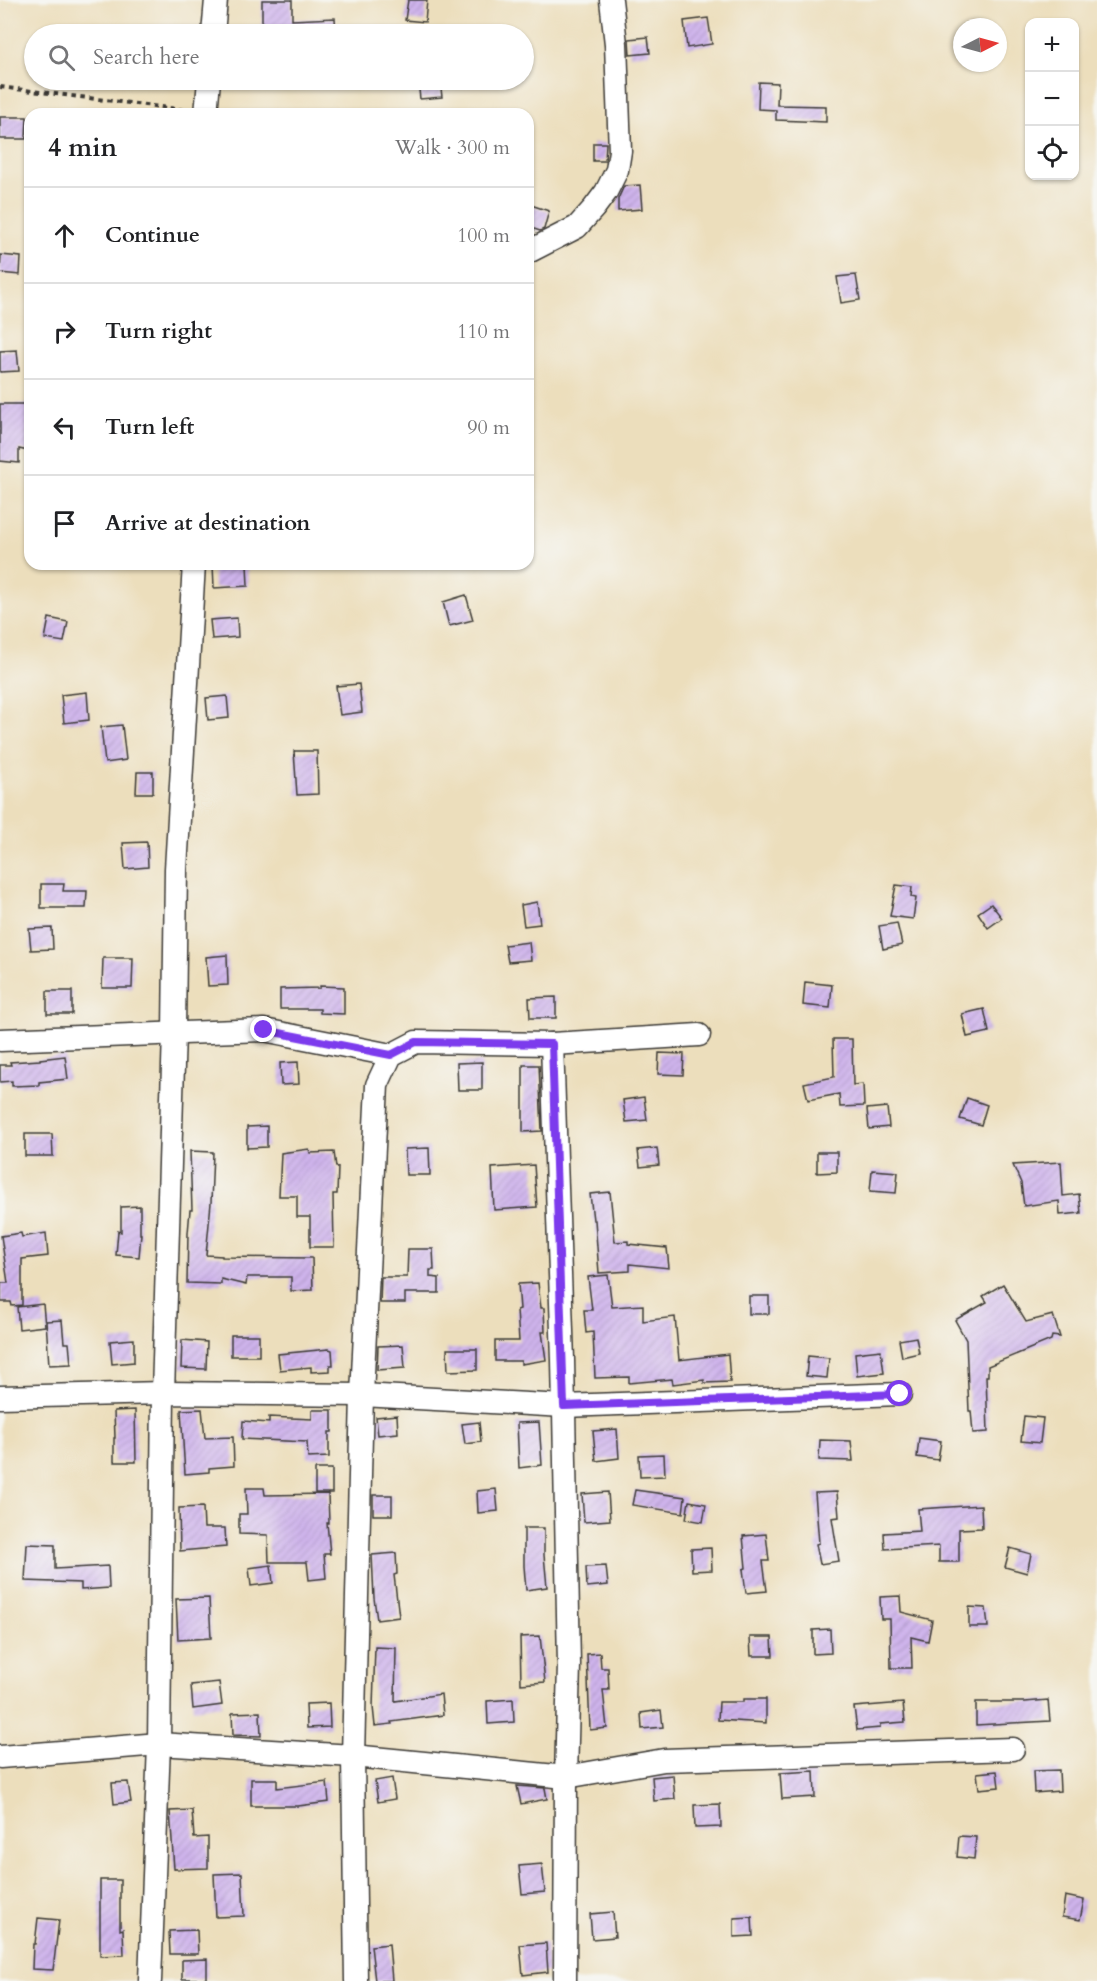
<!DOCTYPE html>
<html lang="en">
<head>
<meta charset="utf-8">
<style>
	body { margin:0; font-family:Cardo,serif; background:#f2f2f2; color:#202124 }
	.controls { position:absolute; right:18px; top:18px; display:grid; overflow:hidden; border-radius:12px; box-shadow:0 2px 4px #0004 }
	.controls button { width:54px; height:54px; display:grid; place-items:center; padding:0; border:0; border-bottom:2px solid #e0e0e0; background:#fff; color:#202124; font:30px sans-serif }
	.compass { position:absolute; left:953px; top:18px; width:54px; height:54px; border-radius:50%; background:#fff; box-shadow:0 2px 4px #0004; rotate:84deg }
	.stop { position:absolute; width:18px; height:18px; margin:-14px; border:4px solid #7c3aed; border-radius:50%; background:#fff }
	.stop.end { background:#7c3aed; border-color:#fff; box-shadow:0 2px 6px #0008 }
	.list { margin:0; padding:0; list-style:none }
	h2 { display:flex; justify-content:space-between; align-items:center; height:78px; margin:0; padding:0 24px; font-size:26px }
	h2 small { font-size:20px; font-weight:400; color:#757577 }
	.list li { display:grid; grid-template-columns:39px 1fr auto; gap:18px; align-items:center; box-sizing:border-box; height:96px; padding:0 24px; border-top:2px solid #e0e0e0 }
	.list b { display:block; font-size:22px; white-space:nowrap }
	.list em { font-size:20px; font-style:normal; color:#757577 }
	.icon { flex:none; width:33px; height:33px; fill:none; stroke:currentColor; stroke-width:2; stroke-linecap:round; stroke-linejoin:round }
	.map { position:relative; flex:none; width:1097px; height:1981px; overflow:hidden }
	.search { position:absolute; background:#fff; box-shadow:0 2px 4px #0004; left:24px; top:24px; width:510px; height:66px; display:flex; align-items:center; gap:15px; box-sizing:border-box; padding:0 21px; border-radius:33px; color:#757577; font-size:22px }
	.panel { position:absolute; background:#fff; box-shadow:0 2px 4px #0004; left:24px; top:108px; width:510px; height:462px; border-radius:18px }
	.map>svg:first-child { display:block }
	.building { fill:url(#building-hatch) }
	.lines { fill:none; stroke-linecap:round; stroke-linejoin:round }
	.minor-casing { stroke:#3b3934; stroke-width:25 }
	.path { stroke:#3b3934; stroke-width:4; stroke-dasharray:4.5 4.5; stroke-linecap:butt }
	.minor { stroke:#fff; stroke-width:22 }
	.route { stroke:#7c3aed; stroke-width:8 }
</style>
</head>
<body>
<div class="map">
<svg width="1097" height="1981" viewBox="0 0 1097 1981">
	<defs>
		<pattern id="building-hatch" width="6" height="6" patternUnits="userSpaceOnUse" patternTransform="scale(1.5)"><rect width="6" height="6" fill="#cfb4ec"/><path d="M-1 1l2-2M0 6l6-6M5 7l2-2" fill="none" stroke="#b19aca"/></pattern>
	</defs>
	<rect width="100%" height="100%" fill="#f6f6f2"/>
	<filter id="ink" filterUnits="userSpaceOnUse"><feTurbulence type="fractalNoise" baseFrequency=".0167" numOctaves="2"/><feDisplacementMap in="SourceGraphic" scale="12" xChannelSelector="R" yChannelSelector="G"/><feConvolveMatrix kernelMatrix="1 2 1 2 8 2 1 2 1" color-interpolation-filters="sRGB"/></filter>
	<filter id="wash" filterUnits="userSpaceOnUse"><feTurbulence type="fractalNoise" baseFrequency=".008" numOctaves="4" result="noise"/><feDisplacementMap in="SourceGraphic" scale="24" xChannelSelector="R" yChannelSelector="G"/><feGaussianBlur stdDeviation="1.35" result="paint"/><feColorMatrix in="noise" values="0 0 0 0 0 0 0 0 0 0 0 0 0 0 0 0 0 1.4 0 .05"/><feComposite in="paint" operator="in"/></filter>
	<g filter="url(#wash)">
		<rect width="100%" height="100%" fill="#ecdebc"/>
		<g id="blocks">
			<g class="building">
				<polygon points="262,0 292,0 292,20 335,18 336,34 262,34"/>
				<polygon points="408,0 427,0 425,22 405,20"/>
				<polygon points="708,18 712,44 687,48 684,21"/>
				<polygon points="648,37 650,53 630,55 629,39"/>
				<polygon points="418,80 440,80 442,97 420,99"/>
				<polygon points="759,82 778,83 777,105 826,106 826,122 776,120 776,110 758,109"/>
				<polygon points="0,117 27,117 26,139 0,139"/>
				<polygon points="593,143 606,143 605,161 593,161"/>
				<polygon points="640,185 642,209 618,211 618,199 624,186"/>
				<polygon points="528,204 549,211 544,229 540,231 528,227"/>
				<polygon points="1,255 21,257 20,275 0,273"/>
				<polygon points="856,275 860,300 841,303 837,277"/>
				<polygon points="17,350 19,371 0,372 0,351"/>
				<polygon points="0,404 28,404 28,451 19,449 19,463 0,461"/>
				<polygon points="213,564 247,564 248,586 214,588"/>
				<polygon points="466,595 473,620 449,626 443,602"/>
				<polygon points="49,618 68,622 64,642 45,639"/>
				<polygon points="237,618 238,637 212,639 210,620"/>
				<polygon points="359,684 362,712 340,715 336,686"/>
				<polygon points="87,692 89,720 64,723 61,695"/>
				<polygon points="227,696 229,718 208,720 206,698"/>
				<polygon points="122,725 126,760 105,763 101,727"/>
				<polygon points="294,751 317,751 318,794 297,795"/>
				<polygon points="137,772 153,772 153,793 136,793"/>
				<polygon points="147,842 148,867 125,869 123,843"/>
				<polygon points="41,884 64,884 63,891 87,891 86,908 41,908"/>
				<polygon points="896,885 912,887 911,897 916,898 913,919 890,916"/>
				<polygon points="537,902 540,924 524,926 521,905"/>
				<polygon points="991,904 1002,918 988,928 978,913"/>
				<polygon points="897,923 902,945 883,949 879,926"/>
				<polygon points="52,928 53,949 31,950 29,929"/>
				<polygon points="529,942 531,960 508,962 505,945"/>
				<polygon points="227,955 228,985 208,986 206,957"/>
				<polygon points="103,958 133,958 132,988 102,988"/>
				<polygon points="805,982 832,985 830,1008 803,1005"/>
				<polygon points="320,986 344,987 344,1014 320,1013 320,1009 280,1009 280,989 320,988"/>
				<rect x="47" y="991" width="25" height="23"/>
				<polygon points="556,997 556,1018 530,1018 529,998"/>
				<polygon points="984,1009 989,1032 967,1037 962,1014"/>
				<polygon points="833,1039 852,1039 853,1085 863,1084 864,1106 840,1107 839,1094 808,1100 804,1083 834,1077"/>
				<polygon points="659,1053 684,1054 683,1075 658,1074"/>
				<polygon points="65,1056 68,1079 39,1082 39,1085 12,1086 12,1081 0,1082 0,1065 11,1065 10,1062 40,1060 40,1059"/>
				<polygon points="298,1062 299,1084 281,1085 280,1063"/>
				<polygon points="482,1062 482,1090 458,1090 457,1063"/>
				<polygon points="523,1065 539,1065 542,1131 523,1132"/>
				<polygon points="644,1097 647,1120 626,1122 623,1100"/>
				<polygon points="967,1098 987,1105 981,1125 960,1119"/>
				<polygon points="887,1107 889,1127 869,1129 867,1109"/>
				<polygon points="267,1126 267,1147 247,1148 247,1127"/>
				<polygon points="25,1134 52,1134 53,1156 25,1156"/>
				<polygon points="429,1148 430,1175 406,1175 405,1149"/>
				<polygon points="657,1148 659,1165 640,1167 638,1150"/>
				<polygon points="309,1149 310,1153 334,1152 336,1167 338,1167 337,1194 333,1194 334,1247 310,1247 310,1217 297,1217 297,1196 279,1196 281,1153"/>
				<polygon points="190,1151 213,1152 211,1203 206,1255 222,1256 222,1257 312,1258 313,1290 291,1291 291,1277 247,1277 246,1285 221,1279 221,1284 187,1283 188,1233 190,1210 192,1210"/>
				<polygon points="817,1152 837,1152 837,1172 817,1173"/>
				<polygon points="1061,1162 1063,1196 1079,1194 1081,1213 1060,1215 1059,1201 1024,1206 1021,1183 1013,1165"/>
				<polygon points="534,1165 537,1207 494,1210 492,1168"/>
				<polygon points="872,1170 898,1172 896,1193 870,1191"/>
				<polygon points="610,1192 615,1242 628,1241 628,1244 667,1248 669,1268 630,1264 630,1271 599,1273 595,1220 593,1220 590,1194"/>
				<polygon points="140,1206 140,1234 141,1234 139,1257 116,1255 118,1231 121,1232 121,1207"/>
				<polygon points="21,1233 22,1237 46,1233 48,1256 22,1259 22,1305 12,1306 11,1302 1,1302 1,1283 8,1283 1,1236"/>
				<polygon points="408,1249 433,1249 434,1270 430,1270 430,1277 439,1278 439,1293 405,1293 405,1303 380,1303 381,1277 407,1277"/>
				<polygon points="608,1275 612,1307 643,1305 643,1321 675,1317 679,1360 728,1354 730,1382 704,1383 704,1380 673,1384 672,1379 629,1383 629,1377 595,1378 593,1332 586,1333 584,1310 592,1310 588,1277"/>
				<polygon points="538,1283 541,1308 544,1308 545,1332 542,1332 546,1360 521,1364 521,1361 495,1361 495,1341 519,1341 517,1310 520,1309 518,1284"/>
				<polygon points="1003,1284 1026,1322 1053,1315 1060,1337 1052,1336 1051,1340 988,1366 988,1376 986,1376 988,1432 973,1433 971,1411 969,1411 966,1340 955,1320 987,1302 983,1296"/>
				<rect x="749" y="1296" width="20" height="18"/>
				<polygon points="43,1304 45,1326 19,1329 17,1307"/>
				<polygon points="62,1320 64,1343 69,1343 71,1364 49,1365 46,1321"/>
				<rect x="231" y="1335" width="28" height="21"/>
				<polygon points="916,1337 919,1353 902,1357 899,1340"/>
				<polygon points="134,1339 134,1362 112,1364 110,1341"/>
				<polygon points="182,1340 207,1342 206,1369 181,1368"/>
				<polygon points="403,1345 405,1368 377,1370 378,1346"/>
				<polygon points="329,1349 332,1350 333,1365 330,1365 330,1371 311,1372 311,1367 280,1370 278,1354"/>
				<polygon points="447,1349 477,1349 477,1370 448,1371"/>
				<polygon points="881,1350 884,1373 857,1376 855,1353"/>
				<polygon points="808,1356 829,1358 827,1378 806,1376"/>
				<polygon points="202,1409 205,1438 233,1437 234,1466 209,1468 209,1472 185,1474 181,1410"/>
				<polygon points="135,1410 136,1462 114,1462 114,1438 115,1438 114,1411"/>
				<polygon points="312,1410 332,1410 332,1432 329,1432 329,1457 308,1458 307,1442 242,1439 243,1421 269,1423 269,1417 312,1419"/>
				<polygon points="397,1415 398,1433 378,1435 376,1417"/>
				<polygon points="1024,1416 1043,1418 1040,1443 1021,1441"/>
				<polygon points="479,1422 481,1442 465,1444 462,1424"/>
				<polygon points="539,1422 542,1465 519,1468 517,1423"/>
				<polygon points="617,1429 619,1458 596,1461 593,1431"/>
				<polygon points="919,1438 941,1441 938,1460 917,1457"/>
				<polygon points="820,1440 851,1441 853,1461 819,1460"/>
				<polygon points="664,1454 665,1476 640,1477 639,1455"/>
				<rect x="315" y="1469" width="17" height="24"/>
				<polygon points="246,1488 264,1488 265,1495 328,1494 329,1523 327,1523 330,1554 324,1554 326,1578 309,1580 307,1562 269,1562 268,1535 239,1534 239,1514 247,1514"/>
				<polygon points="496,1489 498,1511 478,1513 477,1491"/>
				<polygon points="635,1490 685,1497 683,1513 632,1505"/>
				<polygon points="608,1492 610,1520 584,1522 582,1494"/>
				<polygon points="837,1492 839,1517 832,1518 839,1561 820,1564 816,1544 819,1543 815,1493"/>
				<rect x="373" y="1495" width="19" height="20"/>
				<polygon points="689,1501 706,1504 703,1522 686,1519"/>
				<polygon points="981,1505 982,1528 959,1529 959,1562 939,1562 939,1546 885,1549 884,1533 920,1531 918,1509"/>
				<polygon points="203,1507 204,1528 225,1528 226,1547 180,1551 179,1508"/>
				<polygon points="524,1528 544,1528 544,1555 547,1587 526,1590 524,1566"/>
				<polygon points="766,1534 769,1561 763,1561 767,1591 746,1593 743,1569 746,1568 743,1536"/>
				<polygon points="27,1544 55,1545 55,1569 108,1566 109,1588 81,1590 81,1583 25,1581"/>
				<polygon points="711,1548 712,1570 692,1571 691,1549"/>
				<polygon points="1010,1548 1031,1554 1027,1573 1005,1567"/>
				<polygon points="396,1553 397,1574 394,1575 399,1617 377,1620 374,1598 372,1555"/>
				<polygon points="271,1565 273,1583 251,1586 249,1568"/>
				<polygon points="606,1566 608,1585 587,1587 586,1567"/>
				<polygon points="900,1596 901,1612 932,1620 928,1641 911,1637 912,1668 891,1668 890,1619 881,1619 880,1597"/>
				<polygon points="209,1598 211,1638 178,1640 176,1599"/>
				<polygon points="969,1607 986,1608 988,1627 969,1627"/>
				<polygon points="830,1629 831,1653 813,1654 813,1630"/>
				<polygon points="540,1636 545,1682 521,1684 520,1637"/>
				<polygon points="750,1637 772,1637 773,1656 751,1656"/>
				<polygon points="375,1647 396,1648 395,1701 441,1694 443,1715 391,1722 392,1724 375,1726 373,1707"/>
				<polygon points="600,1653 601,1668 608,1668 609,1690 603,1690 607,1728 590,1730 587,1654"/>
				<polygon points="219,1682 222,1705 193,1709 191,1685"/>
				<polygon points="513,1699 514,1722 488,1724 487,1701"/>
				<polygon points="743,1699 766,1699 766,1723 718,1720 719,1702 743,1702"/>
				<polygon points="1048,1700 1050,1721 976,1725 976,1702 1025,1702"/>
				<polygon points="329,1703 330,1727 307,1728 306,1704"/>
				<polygon points="903,1703 905,1722 880,1724 880,1728 857,1730 854,1707"/>
				<polygon points="661,1710 663,1727 642,1729 641,1713"/>
				<polygon points="260,1712 261,1736 233,1735 232,1713"/>
				<polygon points="1059,1770 1060,1791 1034,1793 1033,1771"/>
				<polygon points="814,1771 815,1797 782,1799 780,1773"/>
				<polygon points="997,1771 999,1787 979,1789 977,1773"/>
				<polygon points="673,1775 675,1799 654,1801 652,1777"/>
				<polygon points="392,1778 395,1799 378,1802 375,1781"/>
				<polygon points="251,1779 277,1779 277,1788 327,1782 329,1802 298,1806 251,1806"/>
				<polygon points="128,1782 131,1802 114,1804 112,1783"/>
				<polygon points="517,1786 545,1788 547,1799 521,1804"/>
				<polygon points="720,1804 721,1827 695,1828 694,1805"/>
				<polygon points="192,1810 194,1838 208,1837 208,1868 174,1869 170,1811"/>
				<polygon points="959,1836 976,1837 974,1859 957,1857"/>
				<polygon points="542,1864 545,1892 522,1894 519,1866"/>
				<polygon points="242,1873 244,1916 216,1917 214,1874"/>
				<polygon points="100,1880 120,1880 120,1930 123,1929 124,1955 100,1956"/>
				<polygon points="1065,1896 1084,1900 1080,1920 1062,1917"/>
				<polygon points="613,1912 615,1937 592,1939 590,1914"/>
				<polygon points="752,1917 753,1936 734,1937 734,1918"/>
				<polygon points="38,1918 59,1920 53,1970 32,1969 33,1944 35,1944"/>
				<polygon points="197,1930 198,1954 170,1954 169,1931"/>
				<polygon points="546,1943 548,1972 523,1975 520,1945"/>
				<polygon points="389,1944 392,1981 375,1981 371,1946"/>
				<polygon points="207,1959 207,1979 182,1979 182,1960"/>
			</g>
		</g>
	</g>
	<g filter="url(#ink)">
		<use href="#blocks" fill-opacity="0" stroke="#3b3934" stroke-width="1.5"/>
		<g class="lines">
			<defs>
				<g id="minor">
					<polyline points="213,34 216,0"/>
					<polyline points="206,114 209,80"/>
					<polyline points="528,252 577,227 594,208 606,192 617,170 620,151 616,44 611,0"/>
					<polyline points="0,1040 264,1030 391,1055"/>
					<polyline points="552,1044 563,1360 569,1665 566,1777 565,1981"/>
					<polyline points="0,1397 163,1393 362,1395 564,1406 900,1394"/>
					<polyline points="0,1757 159,1744 353,1756 566,1777 664,1760 1013,1749"/>
					<polyline points="150,1981 159,1744 163,1393 174,1032 176,869 194,564"/>
					<polyline points="356,1981 353,1756 362,1395 377,1085 391,1055 416,1042 552,1044 699,1035"/>
				</g>
			</defs>
			<use href="#minor" class="minor-casing"/>
			<polyline class="path" points="0,87 185,110"/>
			<use href="#minor" class="minor"/>
		</g>
	</g>
	<g class="lines" filter="url(#ink)">
		<polyline class="route" points="264,1030 391,1055 416,1042 552,1044 564,1406 900,1394"/>
	</g>
</svg>
<div class="controls">
<button>+</button>
<button>−</button>
<button><svg class="icon" aria-label="locate" viewBox="0 0 24 24"><circle cx="12" cy="12" r="6"/><path d="M12 2v4M12 18v4M2 12h4M18 12h4"/></svg></button>
</div>
<svg class="compass" viewBox="-18 -18 36 36"><path d="M0-13l5 13h-10z" fill="#e53935"/><path d="M0 13l5-13h-10z" fill="#757577"/></svg>
<div class="stop" style="left:900px;top:1394px"></div>
<div class="stop end" style="left:264px;top:1030px"></div>
<div class="search"><svg class="icon" aria-label="search" viewBox="0 0 24 24"><circle cx="10" cy="10" r="6"/><path d="M15 15l6 6"/></svg>Search here</div>
<section class="panel">
<h2>4 min<small>Walk · 300 m</small></h2>
<ul class="list">
<li><svg class="icon" aria-label="ahead" viewBox="0 0 24 24"><path d="M12 20V5M6 11l6-6 6 6"/></svg><div><b>Continue</b></div><em>100 m</em></li>
<li><svg class="icon" aria-label="right" viewBox="0 0 24 24"><path d="M7 20v-9h11M14 6l5 5-5 5"/></svg><div><b>Turn right</b></div><em>110 m</em></li>
<li><svg class="icon" aria-label="left" viewBox="0 0 24 24"><path d="M17 20v-9H6M10 6l-5 5 5 5"/></svg><div><b>Turn left</b></div><em>90 m</em></li>
<li><svg class="icon" aria-label="arrive" viewBox="0 0 24 24"><path d="M6 21V4h12l-3 4 3 4H6"/></svg><div><b>Arrive at destination</b></div></li>
</ul>
</section>
</div>
</body>
</html>
